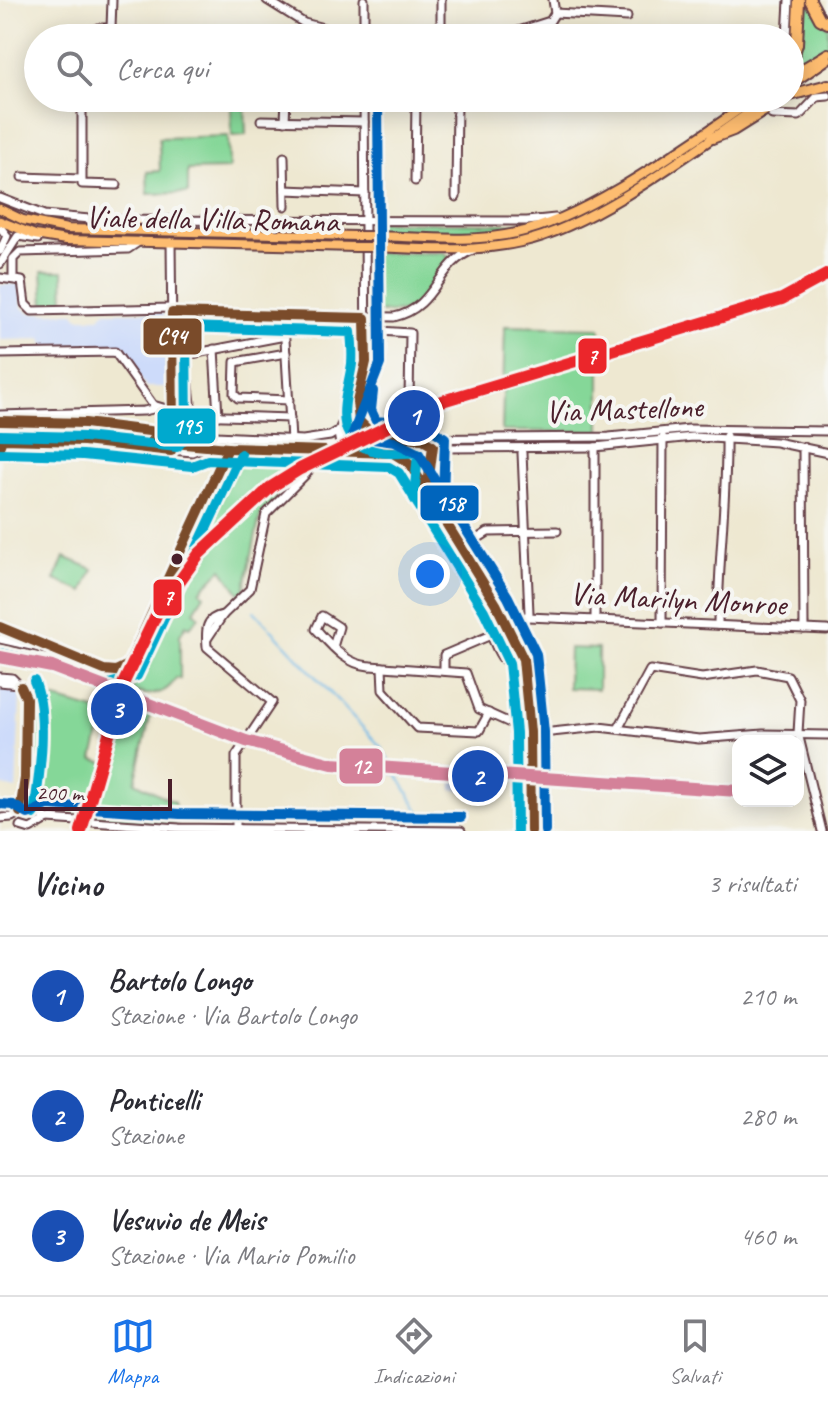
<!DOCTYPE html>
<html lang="it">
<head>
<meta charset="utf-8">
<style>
	body { margin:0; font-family:Caveat,sans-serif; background:#f7f7f7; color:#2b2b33 }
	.controls { position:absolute; right:24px; bottom:24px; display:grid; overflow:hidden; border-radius:16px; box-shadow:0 4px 20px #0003 }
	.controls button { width:72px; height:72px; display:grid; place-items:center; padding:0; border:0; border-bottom:2px solid #e1e1e2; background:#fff; color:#2b2b33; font:40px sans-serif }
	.scale { position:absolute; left:24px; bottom:20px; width:148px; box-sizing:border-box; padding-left:8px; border:4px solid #4a1f2b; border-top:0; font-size:22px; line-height:28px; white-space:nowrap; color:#4a1f2b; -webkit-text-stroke:6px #f6f6f2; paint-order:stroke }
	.you { position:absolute; left:430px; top:574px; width:28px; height:28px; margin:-20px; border:6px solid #fff; border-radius:50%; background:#1a73e8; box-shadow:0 0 0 12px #1a73e833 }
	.badge { display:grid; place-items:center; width:52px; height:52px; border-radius:50%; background:#1a73e8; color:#fff; font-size:26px; font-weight:700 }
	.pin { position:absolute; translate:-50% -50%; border:4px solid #fff; box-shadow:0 2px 8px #0006 }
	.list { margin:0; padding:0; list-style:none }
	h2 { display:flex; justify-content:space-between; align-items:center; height:104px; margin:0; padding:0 32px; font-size:34px }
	h2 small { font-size:26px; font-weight:400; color:#7c7c81 }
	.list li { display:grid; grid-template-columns:52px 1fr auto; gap:24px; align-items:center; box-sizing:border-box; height:120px; padding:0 32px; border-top:2px solid #e1e1e2 }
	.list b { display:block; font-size:30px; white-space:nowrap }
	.list p { margin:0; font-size:26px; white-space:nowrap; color:#7c7c81 }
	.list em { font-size:26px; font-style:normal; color:#7c7c81 }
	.icon { flex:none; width:44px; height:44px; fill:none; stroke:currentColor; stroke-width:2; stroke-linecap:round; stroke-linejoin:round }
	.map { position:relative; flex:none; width:828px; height:831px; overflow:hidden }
	.search { position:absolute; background:#fff; box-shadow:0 4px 20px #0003; left:24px; right:24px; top:24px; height:88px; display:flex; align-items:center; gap:20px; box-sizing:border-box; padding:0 28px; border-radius:44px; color:#7c7c81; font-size:30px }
	.sheet { height:464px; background:#fff }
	nav { display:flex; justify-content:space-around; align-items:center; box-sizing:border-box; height:112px; border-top:2px solid #e1e1e2; background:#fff; font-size:22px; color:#7c7c81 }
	nav a { display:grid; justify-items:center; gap:4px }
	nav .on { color:#1a73e8 }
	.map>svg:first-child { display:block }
	.built { fill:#cddbfa }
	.industrial { fill:#b9c5de }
	.green { fill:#85d798; stroke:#687b62; stroke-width:2 }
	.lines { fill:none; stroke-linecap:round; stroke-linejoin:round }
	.stream { stroke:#6fb9e8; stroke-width:2 }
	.minor-casing { stroke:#633d44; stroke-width:11 }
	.major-casing { stroke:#633d44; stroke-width:12 }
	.highway-casing { stroke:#633d44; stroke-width:14 }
	.minor { stroke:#fff; stroke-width:7 }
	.major { stroke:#fdbc6f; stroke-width:8 }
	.highway { stroke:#fdbc6f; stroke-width:10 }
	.major-bridge-casing { stroke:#633d44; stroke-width:12; stroke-linecap:butt }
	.major-bridge { stroke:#fdbc6f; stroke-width:8 }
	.bus-1-casing { stroke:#f6f6f2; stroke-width:16 }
	.bus-2-casing { stroke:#f6f6f2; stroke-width:16 }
	.bus-3-casing { stroke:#f6f6f2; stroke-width:16 }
	.bus-1 { stroke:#7a4b2a; stroke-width:10 }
	.bus-2 { stroke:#00a9ce; stroke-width:10 }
	.bus-3 { stroke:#0065bd; stroke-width:10 }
	.rail-1-casing { stroke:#f6f6f2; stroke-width:18 }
	.rail-2-casing { stroke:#f6f6f2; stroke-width:18 }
	.rail-1 { stroke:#eb262b; stroke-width:12 }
	.rail-2 { stroke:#d48199; stroke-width:12 }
	.bus-dot { fill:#4a1f2b; stroke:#f6f6f2; stroke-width:3 }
	.labels { text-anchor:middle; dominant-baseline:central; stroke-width:8; stroke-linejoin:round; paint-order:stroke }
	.street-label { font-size:32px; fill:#4a1f2b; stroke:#f6f6f2 }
	.line-badge { stroke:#f6f6f2; stroke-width:3 }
	.badge-label { font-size:22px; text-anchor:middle; font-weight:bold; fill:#fff }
</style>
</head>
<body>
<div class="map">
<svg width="828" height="831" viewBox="0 0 828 831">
	<rect width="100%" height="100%" fill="#f6f6f2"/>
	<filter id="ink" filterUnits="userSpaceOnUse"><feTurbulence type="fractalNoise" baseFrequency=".0125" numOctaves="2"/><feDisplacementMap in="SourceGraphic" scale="16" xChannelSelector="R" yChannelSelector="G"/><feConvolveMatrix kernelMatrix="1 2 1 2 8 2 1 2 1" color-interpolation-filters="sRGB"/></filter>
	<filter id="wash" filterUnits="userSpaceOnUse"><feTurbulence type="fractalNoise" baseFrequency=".006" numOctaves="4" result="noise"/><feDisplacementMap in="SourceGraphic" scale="32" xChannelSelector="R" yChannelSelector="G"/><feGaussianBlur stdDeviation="1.8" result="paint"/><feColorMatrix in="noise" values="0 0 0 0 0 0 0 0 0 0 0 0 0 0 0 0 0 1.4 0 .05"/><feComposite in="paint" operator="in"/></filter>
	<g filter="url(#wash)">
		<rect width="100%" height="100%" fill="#eee8d1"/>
		<g class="built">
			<polygon points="20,284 22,308 30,313 74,313 78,318 99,318 105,312 162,312 165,318 166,387 146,387 121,350 46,350 42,339 0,340 0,285"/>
			<polygon points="0,688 16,690 20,696 16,789 0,785"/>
		</g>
		<polygon class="industrial" points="426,765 580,779 579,785 502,782 501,789 471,787 470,791 452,790 452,780 379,774 379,767"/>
		<g class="green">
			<polygon points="801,0 807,0 828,27 828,45 792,70"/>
			<polygon points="231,106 245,106 246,135 232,136"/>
			<polygon points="228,136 229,169 188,170 188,193 148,194 147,172 160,171 159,138"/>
			<polygon points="377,222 529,224 469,234 371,231"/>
			<polygon points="373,253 445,253 449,258 415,306 401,312 371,313"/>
			<polygon points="42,271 63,271 64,305 44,305"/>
			<polygon points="505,326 600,328 600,432 502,431"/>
			<path d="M 232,453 L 307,454 L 311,460 L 260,516 L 244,591 L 240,594 L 222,569 L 200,591 L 204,595 L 194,611 L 199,617 L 190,627 L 186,625 L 180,635 L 180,679 L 176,678 C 166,696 150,697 132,691 L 141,659 Z"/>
			<polygon points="64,557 93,569 83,592 55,580"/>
			<polygon points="569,648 598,649 598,689 568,688"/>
			<polygon points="34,693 95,710 101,726 93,759 112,765 127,702 151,712 135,782 174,802 177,824 44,811 31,754"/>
		</g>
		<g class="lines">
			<polyline class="stream" points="254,611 381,747 422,816 429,821"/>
		</g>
	</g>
	<g filter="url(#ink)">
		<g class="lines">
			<defs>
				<g id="minor">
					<polyline points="267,0 304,23 339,32 395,30 506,35 550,21 555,13 553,0"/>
					<polyline points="364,0 364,38"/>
					<polyline points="555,13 627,17"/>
					<polyline points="441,31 441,0"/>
					<polyline points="98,38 98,28 111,28 112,0"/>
					<polyline points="787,38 789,0"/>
					<polyline points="82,98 82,184 117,185"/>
					<polyline points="772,115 799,116 817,97 828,96"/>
					<polyline points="261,120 364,122"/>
					<polyline points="285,121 286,98"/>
					<polyline points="284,157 285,206"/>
					<polyline points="22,177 81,179"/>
					<polyline points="415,181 416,98"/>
					<polyline points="285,190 365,193"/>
					<polyline points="456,197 457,98"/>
					<polyline points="0,198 44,215 101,220 527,221 555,218"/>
					<polyline points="0,227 7,236 0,251"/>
					<polyline points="171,242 173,436"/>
					<polyline points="0,264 18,236 38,239"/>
					<polyline points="0,278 22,281 25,304 32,311 172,308"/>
					<polyline points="13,278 13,259 20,252 128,249 140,241"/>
					<path d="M 172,313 L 394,317 C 438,307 436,264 473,250"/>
					<polyline points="284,323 291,440"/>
					<polyline points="365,330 410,333 409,401"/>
					<polyline points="214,349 218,416"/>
					<polyline points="286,353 235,362 234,394 238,398 289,400"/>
					<polyline points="0,354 115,352 153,405 173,411"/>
					<polyline points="357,398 356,409 362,424"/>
					<polyline points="0,415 144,411 157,408"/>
					<polyline points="192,415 290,418"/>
					<polyline points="0,421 46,420 173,434 303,440 330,436 353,422 377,437 389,439 609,437 689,429 828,431"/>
					<polyline points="193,423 186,355 285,336"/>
					<path d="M 0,432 L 84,433 L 228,448 L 393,453 L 414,469 C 445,529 504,596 523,660 C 536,702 531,785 531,831"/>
					<path d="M 422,438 C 444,447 428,473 427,492"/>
					<polyline points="0,439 84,441 192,452 204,447"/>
					<polyline points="413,440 405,451 409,463 420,468 431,463"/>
					<polyline points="803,447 804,629"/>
					<polyline points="347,450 340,445 338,433 366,363 364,98"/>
					<polyline points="522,453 529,613 524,622"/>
					<polyline points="435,456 446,448 595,447 693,437 776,442 828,453"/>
					<polyline points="461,549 488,532 557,531"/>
					<path d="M 223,615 C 204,618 206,632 207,647 L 272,702 L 236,756 L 236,829"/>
					<path d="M 502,616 L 491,635 C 500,656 501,665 525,668"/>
					<polyline points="528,617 827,630"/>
					<polyline points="595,620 595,447"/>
					<polyline points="505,621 524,622 523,657"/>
					<polyline points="662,623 663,438"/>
					<path d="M 718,625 C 718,561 727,500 726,436"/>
					<polyline points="0,627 104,670 116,671 128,665 228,448"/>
					<polyline points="0,639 45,649"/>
					<polyline points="207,639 223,615 250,589 266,514 307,473 321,451"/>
					<path d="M 333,647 L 339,627 L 322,616 L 316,629 C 331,645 345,664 369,666"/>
					<polyline points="370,666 466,673 479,709 530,732 542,733 599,727 699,739 763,734 828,735"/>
					<polyline points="382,667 383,690 417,728 479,731 489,713"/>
					<polyline points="444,671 444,655 491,635"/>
					<polyline points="0,677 12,678 24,690 26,698 25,778 20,812"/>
					<polyline points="0,682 18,684"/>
					<polyline points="618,729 650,670 702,678 757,670 788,676 800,700 798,733 822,831"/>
					<polyline points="27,784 35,811"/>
					<polyline points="0,818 12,817 29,808 48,819 179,828 461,831"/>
					<polyline points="20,826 30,829 48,819"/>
				</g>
				<g id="major">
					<polyline points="790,76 828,53"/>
					<polyline points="790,85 828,59"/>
					<polyline points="0,209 23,220 67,229 357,236"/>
					<polyline points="0,221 35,235 66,240 356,247"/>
					<polyline points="117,225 135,221"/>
					<path d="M 375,236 C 421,237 470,243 516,233 C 589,218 692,141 756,98"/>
					<path d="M 374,247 C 423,249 473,253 521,242 C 597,226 704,143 770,98"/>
				</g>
				<g id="highway">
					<polyline points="810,0 820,19 828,23"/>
					<polyline points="790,66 797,44 799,0"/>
					<polyline points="790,95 828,85"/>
					<polyline points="712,138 733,130 784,98"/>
				</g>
			</defs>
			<use href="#minor" class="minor-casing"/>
			<use href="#major" class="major-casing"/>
			<use href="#highway" class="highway-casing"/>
			<use href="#minor" class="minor"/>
			<use href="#major" class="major"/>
			<use href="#highway" class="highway"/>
			<defs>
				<g id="major-bridge">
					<polyline points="357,236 375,236"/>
					<polyline points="356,247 374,247"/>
				</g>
			</defs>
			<use href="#major-bridge" class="major-bridge-casing"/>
			<use href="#major-bridge" class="major-bridge"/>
			<defs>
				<g id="bus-1">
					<polyline points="0,421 85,423 173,434 172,313 365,318 366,362 357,402 359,421 374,436 421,439 433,446 427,492 496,604 523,659 530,732 531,831"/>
					<polyline points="152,441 228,448 393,453 409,463 430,496"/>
					<polyline points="0,445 2,439 84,441 171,451"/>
					<polyline points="0,627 104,670 116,671 128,665 228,448"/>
					<polyline points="20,812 25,778 26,698 21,687"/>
				</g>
				<g id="bus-2">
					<path d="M 0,435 L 84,437 L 177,447 L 187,435 L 186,327 L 351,332 C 352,342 353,353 352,364 C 347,398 327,443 380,452 C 392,455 405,452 418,453 L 414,498 L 484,611 L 509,663 L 516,733 L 517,831"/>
					<polyline points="0,453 83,455 192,466 208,460 389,467 399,473 418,504"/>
					<polyline points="0,653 50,664 105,685 137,676 241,454"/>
					<path d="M 34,681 C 49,714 39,778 34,814"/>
				</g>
				<g id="bus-3">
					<polyline points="378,98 380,364 352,436 395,442 419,454 508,597 536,654 544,732 545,831"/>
					<polyline points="373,391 371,410 376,421 427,426 445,438 443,496"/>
					<polyline points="0,804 13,805 28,814 48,805 180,814 461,817"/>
				</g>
			</defs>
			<use href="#bus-1" class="bus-1-casing"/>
			<use href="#bus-2" class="bus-2-casing"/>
			<use href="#bus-3" class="bus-3-casing"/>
			<use href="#bus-1" class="bus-1"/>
			<use href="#bus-2" class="bus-2"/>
			<use href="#bus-3" class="bus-3"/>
			<defs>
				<polyline id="rail-1" points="81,831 124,682 158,611 199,554 271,487 300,469 439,402 782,299 828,274"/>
				<polyline id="rail-2" points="0,657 52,667 246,741 332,764 738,791"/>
			</defs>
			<use href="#rail-1" class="rail-1-casing"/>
			<use href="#rail-2" class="rail-2-casing"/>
			<use href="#rail-1" class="rail-1"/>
			<use href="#rail-2" class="rail-2"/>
		</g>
	</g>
	<circle class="bus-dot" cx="177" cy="559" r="7"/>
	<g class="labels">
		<g class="street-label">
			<text transform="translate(212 219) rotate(1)">Viale della Villa Romana</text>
			<text transform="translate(624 409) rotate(-2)">Via Mastellone</text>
			<text transform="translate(678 599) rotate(3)">Via Marilyn Monroe</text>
		</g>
	</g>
	<g class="line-badge">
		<rect x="142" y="317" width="61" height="39" rx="8" fill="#7a4b2a"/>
		<rect x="577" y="337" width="31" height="38" rx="8" fill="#eb262b"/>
		<rect x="156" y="407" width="61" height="38" rx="8" fill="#00a9ce"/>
		<rect x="419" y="484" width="61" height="38" rx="8" fill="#0065bd"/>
		<rect x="152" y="578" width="31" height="39" rx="8" fill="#eb262b"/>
		<rect x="338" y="747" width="46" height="38" rx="8" fill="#d48199"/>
	</g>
	<g class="badge-label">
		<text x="172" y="344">C94</text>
		<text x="592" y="364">7</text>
		<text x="187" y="434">195</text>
		<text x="450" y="511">158</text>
		<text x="168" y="605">7</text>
		<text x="361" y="774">12</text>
	</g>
</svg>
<div class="controls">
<button><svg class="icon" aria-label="layers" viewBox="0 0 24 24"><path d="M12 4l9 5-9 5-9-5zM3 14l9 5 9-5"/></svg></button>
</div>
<div class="scale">200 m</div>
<div class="you"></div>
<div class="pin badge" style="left:414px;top:416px;background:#1a4fb4">1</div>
<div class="pin badge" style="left:478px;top:776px;background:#1a4fb4">2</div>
<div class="pin badge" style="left:117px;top:709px;background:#1a4fb4">3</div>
<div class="search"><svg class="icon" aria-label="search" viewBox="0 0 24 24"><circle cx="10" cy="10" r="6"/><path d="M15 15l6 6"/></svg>Cerca qui</div>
</div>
<section class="sheet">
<h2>Vicino<small>3 risultati</small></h2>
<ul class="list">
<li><span class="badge" style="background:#1a4fb4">1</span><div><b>Bartolo Longo</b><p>Stazione · Via Bartolo Longo</p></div><em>210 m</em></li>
<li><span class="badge" style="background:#1a4fb4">2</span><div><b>Ponticelli</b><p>Stazione</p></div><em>280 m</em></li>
<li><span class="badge" style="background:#1a4fb4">3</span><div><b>Vesuvio de Meis</b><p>Stazione · Via Mario Pomilio</p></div><em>460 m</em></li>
</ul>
</section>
<nav>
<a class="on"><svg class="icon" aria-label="map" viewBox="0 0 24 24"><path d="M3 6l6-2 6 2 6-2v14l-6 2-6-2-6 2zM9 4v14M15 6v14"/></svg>Mappa</a>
<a><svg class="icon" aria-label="directions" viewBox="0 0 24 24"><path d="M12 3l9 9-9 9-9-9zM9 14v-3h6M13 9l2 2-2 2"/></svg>Indicazioni</a>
<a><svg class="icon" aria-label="saved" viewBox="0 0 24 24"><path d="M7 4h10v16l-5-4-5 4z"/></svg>Salvati</a>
</nav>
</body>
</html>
